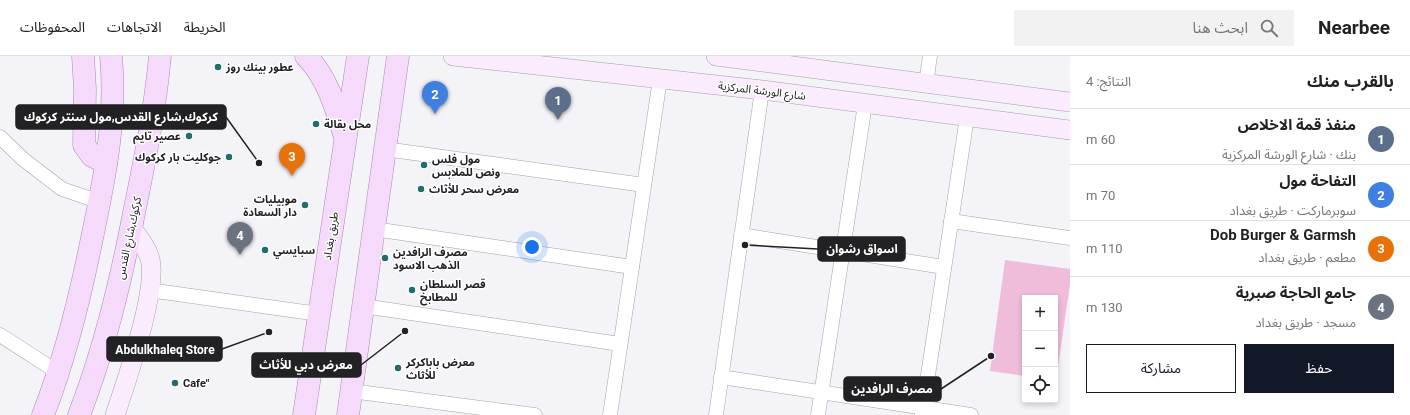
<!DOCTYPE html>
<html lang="ar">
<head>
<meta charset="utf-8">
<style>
	body { margin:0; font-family:Roboto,"Noto Sans Arabic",sans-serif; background:#f2f2f2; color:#222; direction:rtl }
	.controls { position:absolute; right:12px; bottom:12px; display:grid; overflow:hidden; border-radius:0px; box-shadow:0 2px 6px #0003 }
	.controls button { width:36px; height:36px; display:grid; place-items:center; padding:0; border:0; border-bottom:1px solid #e0e0e0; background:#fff; color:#222; font:20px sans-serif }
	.you { position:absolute; left:532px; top:191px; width:14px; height:14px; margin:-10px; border:3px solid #fff; border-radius:50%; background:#1a73e8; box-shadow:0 0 0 6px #1a73e833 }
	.badge { display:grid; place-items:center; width:26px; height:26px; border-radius:50%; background:#111827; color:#fff; font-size:13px; font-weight:700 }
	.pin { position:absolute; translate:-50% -33px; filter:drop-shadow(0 1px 2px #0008) }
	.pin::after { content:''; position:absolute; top:21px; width:14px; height:12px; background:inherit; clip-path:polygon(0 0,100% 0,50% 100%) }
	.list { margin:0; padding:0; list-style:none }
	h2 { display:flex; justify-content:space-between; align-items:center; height:52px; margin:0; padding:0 16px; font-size:17px }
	h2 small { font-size:13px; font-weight:400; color:#767676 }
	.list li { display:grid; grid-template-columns:26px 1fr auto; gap:12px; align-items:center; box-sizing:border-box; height:56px; padding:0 16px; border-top:1px solid #e0e0e0 }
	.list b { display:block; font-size:15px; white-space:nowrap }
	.list p { margin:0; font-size:13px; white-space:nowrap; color:#767676 }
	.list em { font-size:13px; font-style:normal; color:#767676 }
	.actions { display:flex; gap:8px; padding:12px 16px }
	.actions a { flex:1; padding:9px 0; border:1px solid #111827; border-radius:0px; text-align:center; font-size:14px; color:#111827 }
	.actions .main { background:#111827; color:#fff }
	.icon { flex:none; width:22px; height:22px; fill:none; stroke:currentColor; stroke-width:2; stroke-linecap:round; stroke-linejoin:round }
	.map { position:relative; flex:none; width:1070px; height:359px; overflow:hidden; direction:ltr }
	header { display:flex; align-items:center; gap:24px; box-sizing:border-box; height:56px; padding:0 20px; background:#fff; border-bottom:1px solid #e0e0e0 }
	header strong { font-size:19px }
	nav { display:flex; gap:22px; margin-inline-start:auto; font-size:14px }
	.search { width:280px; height:36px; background:#f2f2f2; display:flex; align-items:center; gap:10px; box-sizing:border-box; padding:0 14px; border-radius:0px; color:#767676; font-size:15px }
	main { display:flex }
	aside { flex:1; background:#fff }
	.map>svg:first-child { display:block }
	.green { fill:#efbcda }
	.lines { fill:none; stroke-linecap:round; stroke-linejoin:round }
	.street-casing { stroke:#a2a1a6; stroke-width:15 }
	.secondary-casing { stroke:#a2a1a6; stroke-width:20 }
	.primary-casing { stroke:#a889ad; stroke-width:23 }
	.street { stroke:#fff; stroke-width:14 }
	.secondary { stroke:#faecfd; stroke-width:19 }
	.primary { stroke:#f6dafb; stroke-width:22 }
	.poi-dot { fill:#216d6e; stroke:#fff; stroke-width:1.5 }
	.labels { text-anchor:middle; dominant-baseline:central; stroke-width:3; stroke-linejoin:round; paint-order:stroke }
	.poi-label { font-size:11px; font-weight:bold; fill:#222123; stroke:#fff; text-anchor:start }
	.street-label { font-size:11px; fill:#222123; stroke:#fff }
	.leader { fill:none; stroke:#222123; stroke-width:1.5 }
	.callout-dot { fill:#222123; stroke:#fff; stroke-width:1.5 }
	.callout { fill:#222123; stroke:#222123; stroke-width:1.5 }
	.callout-label { font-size:12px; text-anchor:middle; font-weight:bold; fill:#fff }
</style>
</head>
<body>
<header>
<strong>Nearbee</strong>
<div class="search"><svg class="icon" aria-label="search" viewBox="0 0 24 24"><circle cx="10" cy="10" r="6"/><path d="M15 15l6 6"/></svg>ابحث هنا</div>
<nav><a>الخريطة</a><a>الاتجاهات</a><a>المحفوظات</a></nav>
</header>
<main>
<aside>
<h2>بالقرب منك<small>النتائج: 4</small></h2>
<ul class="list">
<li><span class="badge" style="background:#5c6f8a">1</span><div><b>منفذ قمة الاخلاص</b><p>بنك · شارع الورشة المركزية</p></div><em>60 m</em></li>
<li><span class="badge" style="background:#3f7fe0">2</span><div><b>التفاحة مول</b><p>سوبرماركت · طريق بغداد</p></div><em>70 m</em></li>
<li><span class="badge" style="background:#e8710a">3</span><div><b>Dob Burger &amp; Garmsh</b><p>مطعم · طريق بغداد</p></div><em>110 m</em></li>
<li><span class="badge" style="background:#6b7280">4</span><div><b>جامع الحاجة صبرية</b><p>مسجد · طريق بغداد</p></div><em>130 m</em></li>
</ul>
<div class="actions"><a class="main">حفظ</a><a>مشاركة</a></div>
</aside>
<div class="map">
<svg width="1070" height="359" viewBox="0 0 1070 359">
	<rect width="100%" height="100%" fill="#f4f3f8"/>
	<polygon class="green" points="1005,204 1070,213 1070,228 1056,324 1055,242 1025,242 1025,320 990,315"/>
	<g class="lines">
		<defs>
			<g id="street">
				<polyline points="926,28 930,0"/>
				<polyline points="0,81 24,104 62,133 100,146"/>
				<polyline points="385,93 644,129"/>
				<polyline points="951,165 1070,182"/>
				<polyline points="374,173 632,211"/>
				<polyline points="741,179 944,211"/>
				<polyline points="149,234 319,258"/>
				<polyline points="363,250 620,288"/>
				<polyline points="0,279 59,317"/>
				<polyline points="721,321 971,359"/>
				<polyline points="351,335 535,359"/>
				<polyline points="610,359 660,23"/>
				<polyline points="716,359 762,34"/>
				<polyline points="818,359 865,48"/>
				<polyline points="922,359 967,61"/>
			</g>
			<g id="secondary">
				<polyline points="453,0 762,34 1070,74"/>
				<polyline points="716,0 1070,46"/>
				<path d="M 115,359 C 126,327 158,233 150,203 C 147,191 138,181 131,171"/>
			</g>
			<g id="primary">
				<polyline points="83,0 85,33 84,89 92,100 106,107"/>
				<path d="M 306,0 C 328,22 336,53 345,81"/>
				<path d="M 43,359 C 65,303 79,246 91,187 C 104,125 117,64 111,0"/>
				<path d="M 79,359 C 104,295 120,229 133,162 C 144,108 155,55 160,0"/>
				<polyline points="304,359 358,0"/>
				<polyline points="348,359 398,0"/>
			</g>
		</defs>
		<use href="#street" class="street-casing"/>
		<use href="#secondary" class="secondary-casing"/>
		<use href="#primary" class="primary-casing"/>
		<use href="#street" class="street"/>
		<use href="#secondary" class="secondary"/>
		<use href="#primary" class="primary"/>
	</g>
	<g class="poi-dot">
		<circle cx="218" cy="11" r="4"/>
		<circle cx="316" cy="68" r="4"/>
		<circle cx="189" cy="80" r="4"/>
		<circle cx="229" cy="101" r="4"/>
		<circle cx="424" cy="109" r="4"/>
		<circle cx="421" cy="133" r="4"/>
		<circle cx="305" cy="149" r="4"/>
		<circle cx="265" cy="194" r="4"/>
		<circle cx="385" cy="202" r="4"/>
		<circle cx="412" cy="234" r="4"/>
		<circle cx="398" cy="312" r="4"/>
		<circle cx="175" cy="327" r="4"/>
	</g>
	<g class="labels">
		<g class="poi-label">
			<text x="226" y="11">عطور بينك روز</text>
			<text x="324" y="68">محل بقالة</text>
			<text x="181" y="80" text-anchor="end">عصير تايم</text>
			<text x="221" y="101" text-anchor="end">جوكليت بار كركوك</text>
			<text x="432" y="103">مول فلس<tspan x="432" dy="13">ونص للملابس</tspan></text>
			<text x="429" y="133">معرض سحر للأثاث</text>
			<text x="297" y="143" text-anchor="end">موبيليات<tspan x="297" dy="13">دار السعادة</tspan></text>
			<text x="273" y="194">سبايسي</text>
			<text x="393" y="196">مصرف الرافدين<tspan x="393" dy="13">الذهب الاسود</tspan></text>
			<text x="420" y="228">قصر السلطان<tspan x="420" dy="13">للمطابخ</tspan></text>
			<text x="406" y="306">معرض باباكركر<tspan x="406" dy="13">للأثاث</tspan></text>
			<text x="183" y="327">Cafe"</text>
		</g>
		<g class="street-label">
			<text transform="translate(762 35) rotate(7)">شارع الورشة المركزية</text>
			<text transform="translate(331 180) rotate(-81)">طريق بغداد</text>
			<text transform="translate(129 182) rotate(-78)">كركوك,شارع القدس</text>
		</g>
	</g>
	<path class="leader" d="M259 107L226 61M745 189L818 193M269 276L222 293M405 275L361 309M991 300L941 333"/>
	<g class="callout-dot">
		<circle cx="259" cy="107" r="4"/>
		<circle cx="745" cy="189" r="4"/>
		<circle cx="269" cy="276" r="4"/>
		<circle cx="405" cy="275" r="4"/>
		<circle cx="991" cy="300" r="4"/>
	</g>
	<g class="callout">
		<rect x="16" y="49" width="210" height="24" rx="4"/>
		<rect x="818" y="181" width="87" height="24" rx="4"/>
		<rect x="107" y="281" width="115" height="24" rx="4"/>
		<rect x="252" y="297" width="109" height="24" rx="4"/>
		<rect x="844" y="321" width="97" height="24" rx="4"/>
	</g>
	<g class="callout-label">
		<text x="121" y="65">كركوك,شارع القدس,مول سنتر كركوك</text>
		<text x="862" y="197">اسواق رشوان</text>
		<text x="165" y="298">Abdulkhaleq Store</text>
		<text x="306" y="313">معرض دبي للأثاث</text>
		<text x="892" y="337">مصرف الرافدين</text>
	</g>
</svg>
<div class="controls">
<button>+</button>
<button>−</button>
<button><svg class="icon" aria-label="locate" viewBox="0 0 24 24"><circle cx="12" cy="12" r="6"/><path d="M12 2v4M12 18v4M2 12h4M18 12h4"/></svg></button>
</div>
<div class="you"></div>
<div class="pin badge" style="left:558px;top:64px;background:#5c6f8a">1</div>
<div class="pin badge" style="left:435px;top:58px;background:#3f7fe0">2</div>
<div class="pin badge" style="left:292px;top:120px;background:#e8710a">3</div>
<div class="pin badge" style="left:240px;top:199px;background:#6b7280">4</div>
</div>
</main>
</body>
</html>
